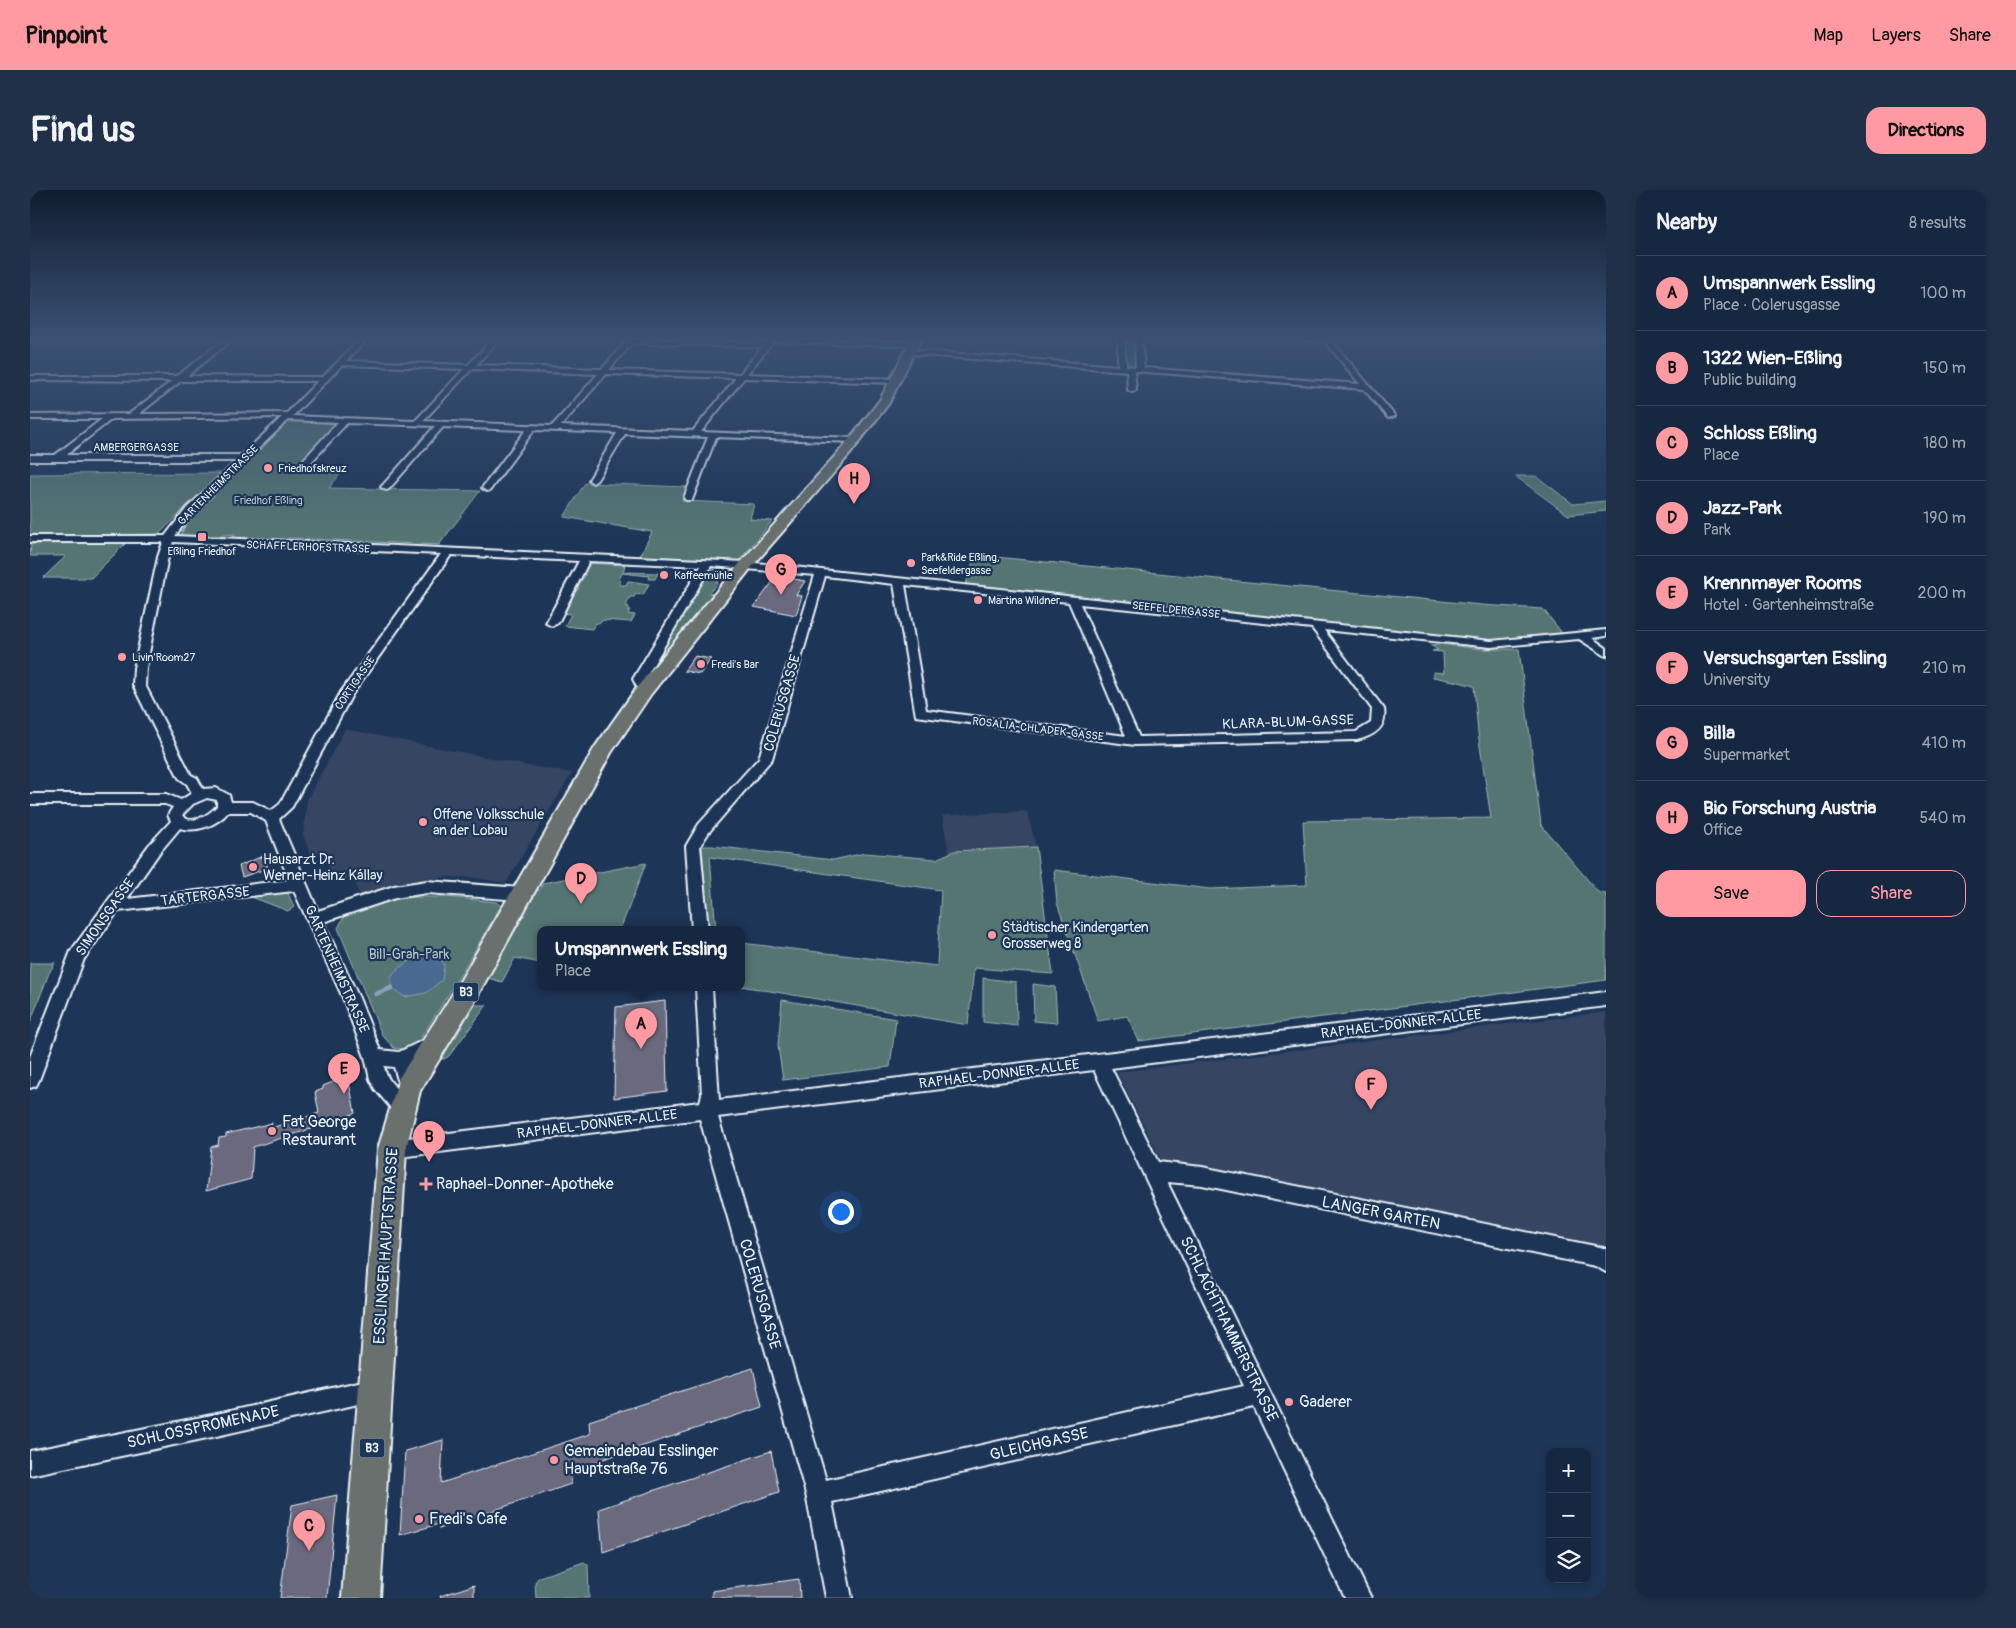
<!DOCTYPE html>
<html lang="en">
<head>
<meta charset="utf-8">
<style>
	body { margin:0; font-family:Pangolin,sans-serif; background:#1f3048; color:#f1f3f6 }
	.controls { position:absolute; right:15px; bottom:15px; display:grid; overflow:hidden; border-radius:10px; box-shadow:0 2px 8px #0003 }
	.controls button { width:45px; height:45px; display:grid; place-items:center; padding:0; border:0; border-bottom:1px solid #35445a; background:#162841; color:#f1f3f6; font:25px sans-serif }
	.you { position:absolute; left:810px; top:1021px; width:18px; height:18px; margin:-12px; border:4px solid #fff; border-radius:50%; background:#1a73e8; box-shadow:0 0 0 8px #1a73e833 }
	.badge { display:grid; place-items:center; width:32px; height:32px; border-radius:50%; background:#ff9aa2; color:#111; font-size:16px; font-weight:700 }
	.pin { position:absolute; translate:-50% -41px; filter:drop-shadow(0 1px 2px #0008) }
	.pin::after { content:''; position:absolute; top:26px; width:18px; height:15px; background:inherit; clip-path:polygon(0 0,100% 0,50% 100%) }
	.popup { position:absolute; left:507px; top:736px; width:208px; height:65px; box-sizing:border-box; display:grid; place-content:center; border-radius:10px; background:#162841; filter:drop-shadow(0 1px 4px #0005); font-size:16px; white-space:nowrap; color:#9ea6b1 }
	.popup b { font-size:19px; color:#f1f3f6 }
	.popup::after { content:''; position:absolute; left:50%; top:100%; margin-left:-10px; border:10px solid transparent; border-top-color:#162841 }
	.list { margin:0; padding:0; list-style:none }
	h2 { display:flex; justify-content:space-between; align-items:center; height:65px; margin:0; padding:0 20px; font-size:21px }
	h2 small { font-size:16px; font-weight:400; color:#9ea6b1 }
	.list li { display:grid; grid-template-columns:32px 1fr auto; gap:15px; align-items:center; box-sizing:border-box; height:75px; padding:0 20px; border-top:1px solid #35445a }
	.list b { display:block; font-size:19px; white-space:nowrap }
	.list p { margin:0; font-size:16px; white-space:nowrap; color:#9ea6b1 }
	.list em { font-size:16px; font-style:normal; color:#9ea6b1 }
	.actions { display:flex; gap:10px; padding:15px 20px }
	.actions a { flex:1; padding:11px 0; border:1px solid #ff9aa2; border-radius:15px; text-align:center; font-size:18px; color:#ff9aa2 }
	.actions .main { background:#ff9aa2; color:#111 }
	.icon { flex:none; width:28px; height:28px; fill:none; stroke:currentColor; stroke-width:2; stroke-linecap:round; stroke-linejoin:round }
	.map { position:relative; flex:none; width:1576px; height:1408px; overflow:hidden; border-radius:15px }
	header { display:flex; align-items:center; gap:30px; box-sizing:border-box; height:70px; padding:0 25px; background:#ff9aa2; color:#111 }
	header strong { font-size:24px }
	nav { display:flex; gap:28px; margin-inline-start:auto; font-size:18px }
	.intro { display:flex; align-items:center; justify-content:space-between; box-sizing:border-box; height:120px; padding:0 30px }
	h1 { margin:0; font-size:35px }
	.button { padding:12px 22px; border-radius:15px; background:#ff9aa2; color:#111; font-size:18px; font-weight:700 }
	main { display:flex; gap:30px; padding:0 30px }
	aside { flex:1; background:#162841; border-radius:15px; box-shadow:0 2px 8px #0003 }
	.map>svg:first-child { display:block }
	.built { fill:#344562 }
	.green { fill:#557473; stroke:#9eb2b6 }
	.water { fill:#4a6a90; stroke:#89a0ba }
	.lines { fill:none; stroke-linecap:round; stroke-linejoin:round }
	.stream { stroke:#89a0ba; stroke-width:5 }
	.building { fill:#6a697d; stroke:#e8f1f8 }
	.minor-casing { stroke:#e8f1f8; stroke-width:4 }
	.primary-casing { stroke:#e8f1f8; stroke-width:4 }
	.minor { fill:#1d3557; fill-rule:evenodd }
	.primary { fill:#6a706d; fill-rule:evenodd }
	.poi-dot { fill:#ff9aa2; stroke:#1d3557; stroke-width:2 }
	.labels { text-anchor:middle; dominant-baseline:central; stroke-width:4.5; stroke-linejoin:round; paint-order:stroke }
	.far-street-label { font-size:11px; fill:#e8f1f8; stroke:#1d3557 }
	.far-poi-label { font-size:11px; fill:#e8f1f8; stroke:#1d3557; text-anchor:start }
	.far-park-label { font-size:11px; fill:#b5c5c9; stroke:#1d3557 }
	.shield { fill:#1d3557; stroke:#abb9c8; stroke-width:1 }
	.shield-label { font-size:12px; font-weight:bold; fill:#e8f1f8 }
	.street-label { font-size:14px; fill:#e8f1f8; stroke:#1d3557 }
	.poi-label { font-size:14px; fill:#e8f1f8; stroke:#1d3557; text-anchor:start }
	.park-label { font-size:14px; fill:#b5c5c9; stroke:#1d3557 }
	.near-poi-label { font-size:16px; fill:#e8f1f8; stroke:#1d3557; text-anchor:start }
	.near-street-label { font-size:16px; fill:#e8f1f8; stroke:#1d3557 }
</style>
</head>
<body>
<header>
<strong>Pinpoint</strong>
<nav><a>Map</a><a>Layers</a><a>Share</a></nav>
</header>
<div class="intro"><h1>Find us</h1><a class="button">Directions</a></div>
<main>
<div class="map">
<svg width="1576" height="1408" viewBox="0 0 1576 1408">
	<rect width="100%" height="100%" fill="#1d3557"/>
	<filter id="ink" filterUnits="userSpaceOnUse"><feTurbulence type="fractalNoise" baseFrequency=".02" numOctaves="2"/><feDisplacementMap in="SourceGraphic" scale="10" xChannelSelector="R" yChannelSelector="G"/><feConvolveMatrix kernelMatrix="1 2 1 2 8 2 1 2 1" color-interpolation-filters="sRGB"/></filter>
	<g filter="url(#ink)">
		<g class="built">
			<polygon points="315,539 500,576 542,583 476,693 445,688 416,687 356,696 330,705 323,689 305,689 292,664 281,669 273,644 277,610"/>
			<polygon points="997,621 1007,660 1011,693 922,681 912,625"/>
			<polygon points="1576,822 1576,1059 1132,972 1087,882"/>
		</g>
		<g class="green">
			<polygon points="1093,149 1106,149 1107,176 1098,177 1095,175"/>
			<polygon points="259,231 308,233 265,280 311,283 299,298 450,301 409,355 258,348 256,351 203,348 205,344 175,347 150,346 162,324 175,314"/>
			<polygon points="191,283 129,344 0,346 0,284"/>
			<polygon points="1485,286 1506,286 1543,314 1576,311 1576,321 1538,325"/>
			<polygon points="555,293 656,297 652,311 724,314 720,329 742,331 709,371 610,366 622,342 534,327"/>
			<polygon points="96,353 61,388 13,388 36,366 0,366 1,354"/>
			<polygon points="945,365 1451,415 1513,419 1532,443 1462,450 1346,439 936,394"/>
			<polygon points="556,373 595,375 593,382 628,383 625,389 618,389 619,386 592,383 589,390 591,391 589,395 596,395 598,391 619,394 613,405 606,404 604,407 600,407 596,416 599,417 598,419 600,419 598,424 605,425 601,432 573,430 570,433 566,433 562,439 535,436 541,424 531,423 536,413 541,413 542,410 537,410 542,400 548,400 549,398 544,397 548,388 554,388 555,385 550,385"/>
			<polygon points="683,379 703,381 686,392 688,393 679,403 682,404 682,410 676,419 613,490 677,381"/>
			<polygon points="1409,454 1452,459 1489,459 1511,635 1569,703 1576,704 1576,790 1109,851 1097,826 1068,831 1027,713 1024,680 1180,699 1277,695 1273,631 1461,628 1448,543 1444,496 1429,492 1403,487 1403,482 1414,483 1413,462 1402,461 1408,460 1400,455"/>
			<polygon points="672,656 682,656 803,670 835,663 906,669 924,661 1006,657 1023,784 944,778 938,835 711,796 711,753 907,776 911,700 680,667 686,740 678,740"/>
			<polygon points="616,673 590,740 511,740 511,773 485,768 472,792 458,788 506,700 510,700 513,693"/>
			<polygon points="256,699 264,717 258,721 219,706"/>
			<path d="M 372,707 L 416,707 L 466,712 L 471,716 L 426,792 L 389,851 C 380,858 374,860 364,858 L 352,845 L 308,738 L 315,725 Z"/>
			<polygon points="0,773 25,773 19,783 0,833"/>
			<polygon points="953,788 986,792 987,836 953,832"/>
			<polygon points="1003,794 1025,797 1027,833 1004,831"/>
			<polygon points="752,810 866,829 860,877 753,890 748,856"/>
			<polygon points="444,815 457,815 419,866 414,869 408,869 417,853 426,847"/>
			<polygon points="554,1372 558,1375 559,1408 506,1408 505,1392 509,1387"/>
		</g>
		<path class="water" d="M 408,764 L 414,776 L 412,790 L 396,803 L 375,807 L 361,798 L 361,786 C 373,771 390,765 408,764 Z"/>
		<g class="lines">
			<polyline class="stream" points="346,804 361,798"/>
		</g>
		<g class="building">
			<polygon points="747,386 775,391 766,405 772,406 766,425 724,417"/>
			<polygon points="665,466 681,469 670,484 654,481"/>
			<polygon points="233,666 238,678 212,687 209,676"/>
			<polygon points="635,811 637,901 584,908 586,817"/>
			<polygon points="318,886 325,923 300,933 223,957 221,989 176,1001 181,957 188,955 189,948 196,947 196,944 242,933 241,938 289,923 285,902 293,899 293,896"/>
			<polygon points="723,1178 732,1217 540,1280 541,1294 409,1339 409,1334 370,1345 375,1261 413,1250 411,1293 560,1244 559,1231"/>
			<polygon points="741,1261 749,1302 573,1362 569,1319"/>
			<polygon points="307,1305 297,1408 250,1408 262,1315"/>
			<polygon points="769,1389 770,1408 682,1408 682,1401"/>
			<polygon points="444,1395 444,1408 411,1408 410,1406"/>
		</g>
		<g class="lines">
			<defs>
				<g id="minor">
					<path d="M 195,149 L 203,149 L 157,186 L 293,187 L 330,149 L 337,149 L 316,171 L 438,175 L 463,149 L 470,149 L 446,175 L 572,179 L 598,149 L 735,153 L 737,149 L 884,152 L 887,154 L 884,156 L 743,152 L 717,184 L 865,189 L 869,191 L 865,193 L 714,188 L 671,242 L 825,248 L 829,250 L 825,252 L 686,247 L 662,310 L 656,310 L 654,308 L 678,247 L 595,244 L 567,290 L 563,293 L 559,290 L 587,243 L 504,240 L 460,300 L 457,301 L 452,298 L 496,240 L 413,237 L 359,299 L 356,300 L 351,297 L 353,295 L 405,236 L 317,233 L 274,280 L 268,280 L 268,276 L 308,232 L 258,230 L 163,322 L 145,346 L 716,372 L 1461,451 L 1576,440 L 1576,446 L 1562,448 L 1576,458 L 1576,466 L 1549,449 L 1461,457 L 1294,440 L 1354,519 C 1357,538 1344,546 1327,550 L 1105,555 L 886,526 L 864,394 L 795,386 L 742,569 L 679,642 L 670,656 L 678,740 L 662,740 L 656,656 L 669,634 L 729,568 L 785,385 L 681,376 L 615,489 L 620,500 L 614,504 L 610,503 L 603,489 L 671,376 L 559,371 L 528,433 L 522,436 L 516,433 L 549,371 L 421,365 L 323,503 L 262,617 L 249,629 L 288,721 L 364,696 L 397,691 L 491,698 L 496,700 L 498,704 L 496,708 L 491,710 L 397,703 L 365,708 L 293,732 L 329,808 L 350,860 L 369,862 L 402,846 L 408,849 L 411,854 C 405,866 392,869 381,873 L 387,897 L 384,903 L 378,905 L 372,903 L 364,877 L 354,876 C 356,893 374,903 381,918 L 378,924 L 372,926 L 366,924 L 345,899 L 340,889 L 335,867 L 313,808 L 264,701 L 88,721 L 54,769 L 9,890 L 6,896 L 0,898 L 0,867 L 41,761 L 119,655 L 141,631 L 138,625 L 143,617 L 135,614 L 0,614 L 0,604 L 136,604 L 151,610 L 162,603 L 157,594 L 149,588 L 103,495 L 104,478 L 128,367 L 133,352 L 0,352 L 0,346 L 135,346 L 157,318 L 207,271 L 0,271 L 0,265 L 25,265 L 72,229 L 0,229 L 0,225 L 99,224 L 142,191 L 0,190 L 0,186 L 147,186 ZM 602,153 L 732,157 L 710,184 L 579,180 ZM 312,175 L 434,179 L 385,231 L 263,226 ZM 442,179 L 568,184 L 522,236 L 393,231 ZM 576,184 L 706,188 L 663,241 L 531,236 ZM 151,191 L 288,191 L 257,223 L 109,224 ZM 252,227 L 212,265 L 36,265 L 82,229 ZM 143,352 L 411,364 L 311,502 L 250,614 L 241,621 L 223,612 L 201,612 L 199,605 L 186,598 L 173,599 L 167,588 L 161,585 L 115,495 L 116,478 L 138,367 ZM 875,395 L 1039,412 L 1096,546 L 896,520 ZM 1050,414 L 1282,438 L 1342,519 L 1341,533 L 1326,542 L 1109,547 ZM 177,608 L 187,610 L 187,616 C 180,624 160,637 152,625 L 163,614 ZM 198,622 L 221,622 L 236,631 L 259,690 L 97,709 L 129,663 L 150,638 C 166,643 188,635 198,622 Z"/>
					<polygon points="1088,149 1094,149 1096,176 1106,177 1105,149 1111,149 1114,178 1330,194 1296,153 1272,149 1300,149 1365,226 1358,228 1334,199 1104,181 1106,200 1102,202 1098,200 1097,181 879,164 875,162 879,160 1088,176"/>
					<path d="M 666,798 L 682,798 L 689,910 L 1576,802 L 1576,816 L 1081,878 L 1128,972 L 1172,977 L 1570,1057 L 1576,1059 L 1576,1082 L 1565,1076 L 1172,995 L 1137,992 L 1341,1408 L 1315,1408 L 1224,1217 L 802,1312 L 822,1408 L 796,1408 L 776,1304 L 670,929 L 362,968 L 355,965 L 353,959 L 355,953 L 362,950 L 670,912 L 672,905 ZM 1064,880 L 1214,1196 L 796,1290 L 688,927 Z"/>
					<polygon points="346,1188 354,1191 357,1199 354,1207 346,1210 182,1247 0,1285 0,1261 182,1225"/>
				</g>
				<polygon id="primary" points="881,149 891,149 859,213 820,264 721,378 621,504 581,563 443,814 390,901 376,959 350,1408 312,1408 348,959 369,888 425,800 565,557 608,496 711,372 812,258 850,210"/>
			</defs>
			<use href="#minor" class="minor-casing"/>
			<use href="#primary" class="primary-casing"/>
			<use href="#minor" class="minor"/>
			<use href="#primary" class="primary"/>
		</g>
	</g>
	<linearGradient id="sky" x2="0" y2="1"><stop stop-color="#101d30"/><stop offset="0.43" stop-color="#3a5174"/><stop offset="1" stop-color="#3a5174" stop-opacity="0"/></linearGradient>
	<rect width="1576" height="346" fill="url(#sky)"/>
	<g class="poi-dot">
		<circle cx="238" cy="278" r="5"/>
		<rect x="167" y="342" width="10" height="10" rx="2.5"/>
		<circle cx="881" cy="373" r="5"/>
		<circle cx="634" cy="385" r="5"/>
		<circle cx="948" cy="410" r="5"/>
		<circle cx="92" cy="467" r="5"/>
		<circle cx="671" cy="474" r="5"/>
		<circle cx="393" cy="632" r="5"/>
		<circle cx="223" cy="677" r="5"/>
		<circle cx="962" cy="745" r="5"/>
		<circle cx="242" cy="941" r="5"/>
		<path d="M393.5 986.5h5v5h5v5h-5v5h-5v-5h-5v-5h5z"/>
		<circle cx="1259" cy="1212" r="5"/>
		<circle cx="524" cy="1270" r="5"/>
		<circle cx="389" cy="1329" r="5"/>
	</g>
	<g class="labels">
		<g class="far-street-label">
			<text x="106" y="257">AMBERGERGASSE</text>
			<text transform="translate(188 295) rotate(-45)">GARTENHEIMSTRASSE</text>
			<text transform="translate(278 357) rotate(2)">SCHAFFLERHOFSTRASSE</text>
			<text transform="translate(1146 420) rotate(6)">SEEFELDERGASSE</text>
			<text transform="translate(325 493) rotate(-56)">CORTIGASSE</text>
			<text transform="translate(1008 539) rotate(7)">ROSALIA-CHLADEK-GASSE</text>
		</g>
		<g class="far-poi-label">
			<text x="248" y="278">Friedhofskreuz</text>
			<text x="172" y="361" text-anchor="middle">Eßling Friedhof</text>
			<text x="891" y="367">Park&amp;Ride Eßling,<tspan x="891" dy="13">Seefeldergasse</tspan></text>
			<text x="644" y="385">Kaffeemühle</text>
			<text x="958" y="410">Martina Wildner</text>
			<text x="102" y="467">Livin'Room27</text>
			<text x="681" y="474">Fredi's Bar</text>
		</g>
		<g class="far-park-label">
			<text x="238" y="310">Friedhof Eßling</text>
		</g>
		<g class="shield">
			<rect x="423.5" y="792.5" width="25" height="19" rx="4"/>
			<rect x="329.5" y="1248.5" width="25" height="19" rx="4"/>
		</g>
		<g class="shield-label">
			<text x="436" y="802">B3</text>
			<text x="342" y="1258">B3</text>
		</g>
		<g class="street-label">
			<text transform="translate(752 513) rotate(-74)">COLERUSGASSE</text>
			<text transform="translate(1258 532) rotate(-2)">KLARA-BLUM-GASSE</text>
			<text transform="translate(175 706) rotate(-6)">TARTERGASSE</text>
			<text transform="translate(75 727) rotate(-55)">SIMONSGASSE</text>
			<text transform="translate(307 779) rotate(66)">GARTENHEIMSTRASSE</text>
			<text transform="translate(1371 834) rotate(-7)">RAPHAEL-DONNER-ALLEE</text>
			<text transform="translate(969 884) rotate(-7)">RAPHAEL-DONNER-ALLEE</text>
			<text transform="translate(567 934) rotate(-7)">RAPHAEL-DONNER-ALLEE</text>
		</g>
		<g class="poi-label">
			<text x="403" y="624">Offene Volksschule<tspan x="403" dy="16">an der Lobau</tspan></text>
			<text x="233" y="669">Hausarzt Dr.<tspan x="233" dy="16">Werner-Heinz Kállay</tspan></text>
			<text x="972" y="737">Städtischer Kindergarten<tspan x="972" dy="16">Grosserweg 8</tspan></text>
		</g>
		<g class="park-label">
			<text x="379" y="764">Bill-Grah-Park</text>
		</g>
		<g class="near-poi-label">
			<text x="252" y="932">Fat George<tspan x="252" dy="18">Restaurant</tspan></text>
			<text x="406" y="994">Raphael-Donner-Apotheke</text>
			<text x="1269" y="1212">Gaderer</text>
			<text x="534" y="1261">Gemeindebau Esslinger<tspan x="534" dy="18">Hauptstraße 76</tspan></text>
			<text x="399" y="1329">Fredi's Cafe</text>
		</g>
		<g class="near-street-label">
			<text transform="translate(1351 1023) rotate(11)">LANGER GARTEN</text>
			<text transform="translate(356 1056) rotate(-86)">ESSLINGER HAUPTSTRASSE</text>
			<text transform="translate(730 1104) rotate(74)">COLERUSGASSE</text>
			<text transform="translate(1199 1139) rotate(64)">SCHLACHTHAMMERSTRASSE</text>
			<text transform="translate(173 1237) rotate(-12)">SCHLOSSPROMENADE</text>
			<text transform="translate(1009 1254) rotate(-13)">GLEICHGASSE</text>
		</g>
	</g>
</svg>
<div class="controls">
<button>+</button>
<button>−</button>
<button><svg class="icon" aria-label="layers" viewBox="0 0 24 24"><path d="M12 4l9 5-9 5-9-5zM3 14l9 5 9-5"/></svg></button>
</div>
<div class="you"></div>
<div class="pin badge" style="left:611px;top:859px">A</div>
<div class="popup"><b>Umspannwerk Essling</b>Place</div>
<div class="pin badge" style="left:399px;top:972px">B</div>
<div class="pin badge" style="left:279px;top:1361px">C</div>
<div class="pin badge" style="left:551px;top:714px">D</div>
<div class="pin badge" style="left:314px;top:904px">E</div>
<div class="pin badge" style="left:1341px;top:920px">F</div>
<div class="pin badge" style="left:751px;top:405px">G</div>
<div class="pin badge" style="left:824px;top:314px">H</div>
</div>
<aside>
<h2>Nearby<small>8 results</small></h2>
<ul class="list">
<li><span class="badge">A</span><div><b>Umspannwerk Essling</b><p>Place · Colerusgasse</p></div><em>100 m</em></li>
<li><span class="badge">B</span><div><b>1322 Wien-Eßling</b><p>Public building</p></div><em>150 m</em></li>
<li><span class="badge">C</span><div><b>Schloss Eßling</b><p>Place</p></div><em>180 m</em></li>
<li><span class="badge">D</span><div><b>Jazz-Park</b><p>Park</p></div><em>190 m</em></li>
<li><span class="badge">E</span><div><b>Krennmayer Rooms</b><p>Hotel · Gartenheimstraße</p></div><em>200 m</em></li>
<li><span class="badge">F</span><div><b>Versuchsgarten Essling</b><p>University</p></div><em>210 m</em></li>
<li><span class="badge">G</span><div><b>Billa</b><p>Supermarket</p></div><em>410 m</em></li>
<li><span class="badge">H</span><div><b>Bio Forschung Austria</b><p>Office</p></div><em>540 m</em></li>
</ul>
<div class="actions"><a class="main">Save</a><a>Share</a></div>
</aside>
</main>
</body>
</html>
